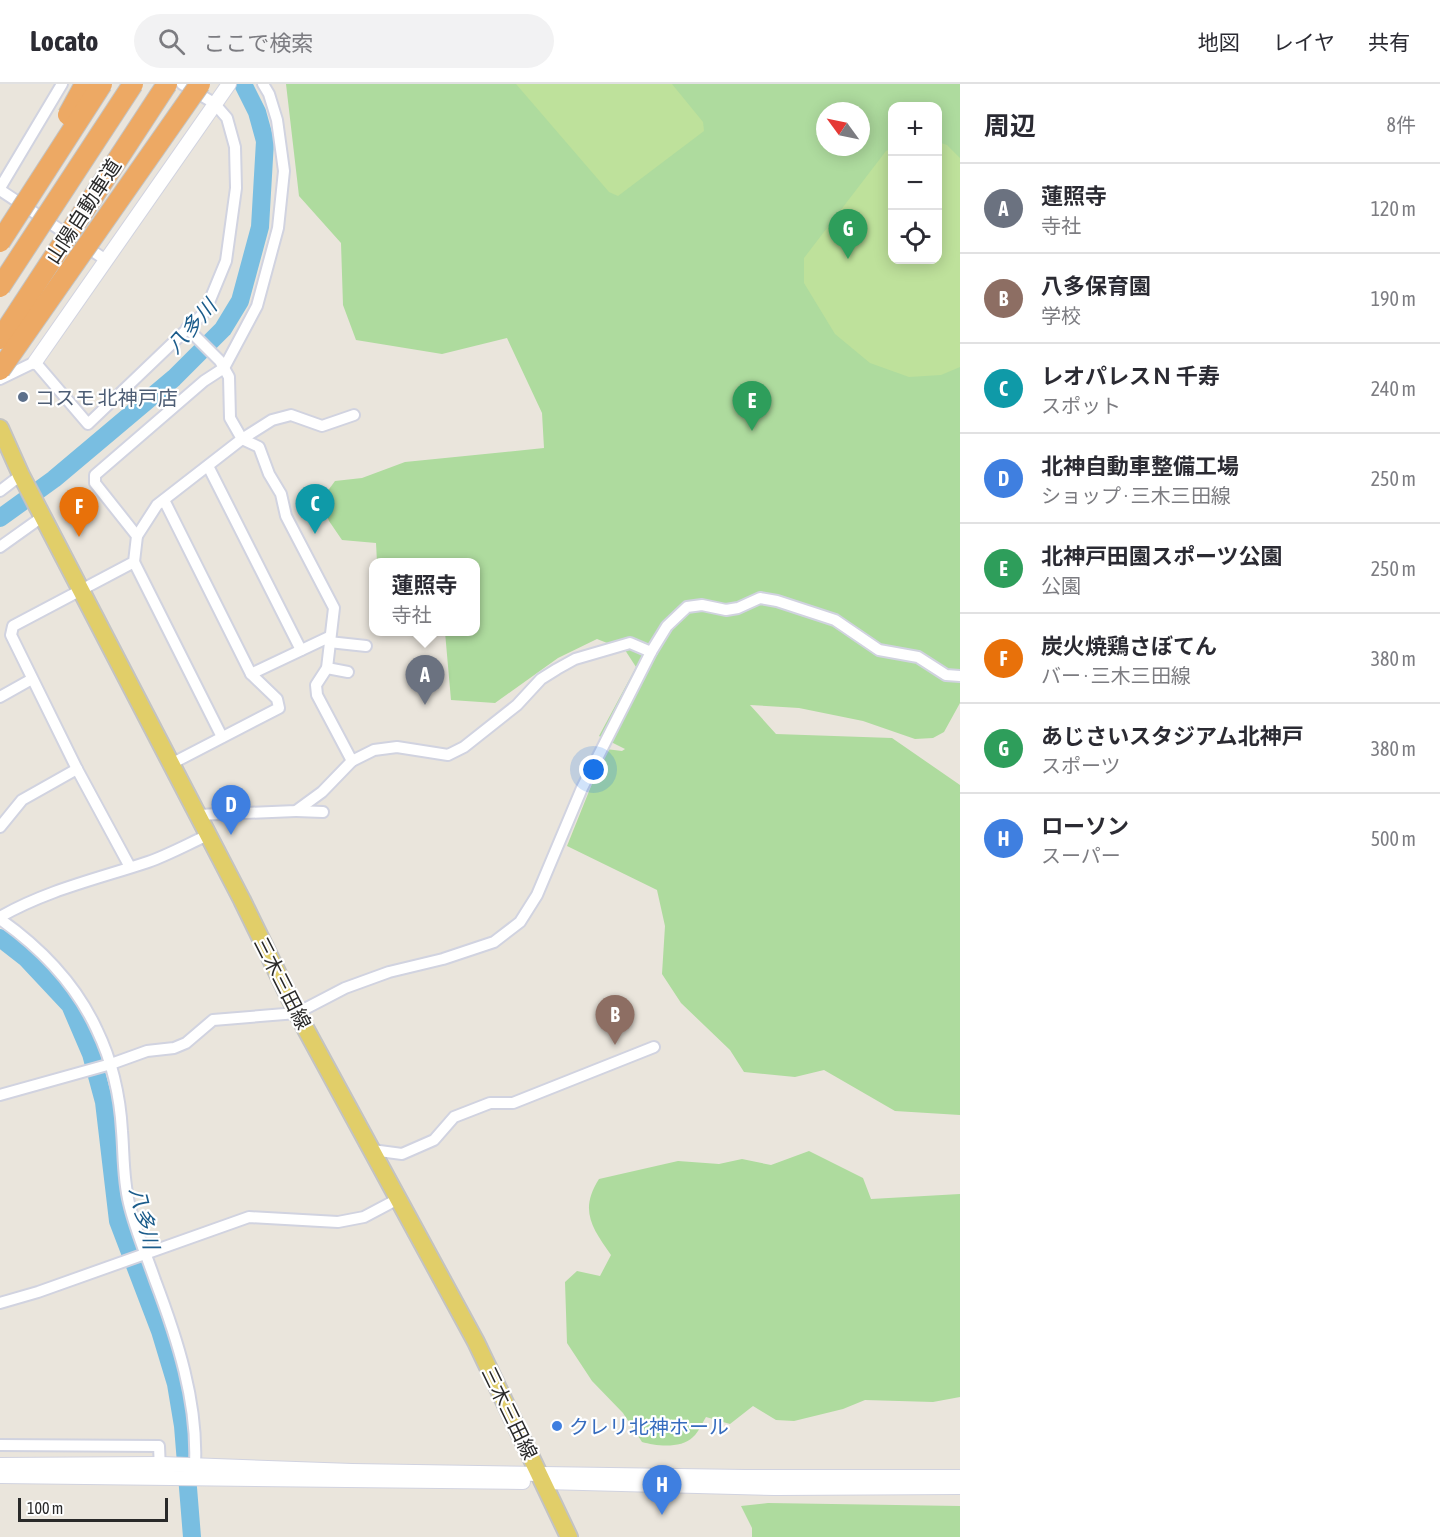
<!DOCTYPE html>
<html lang="ja">
<head>
<meta charset="utf-8">
<style>
	body { margin:0; font-family:"Asap Condensed","Noto Sans JP",sans-serif; background:#f2f2f3; color:#2b2b33 }
	.controls { position:absolute; right:18px; top:18px; display:grid; overflow:hidden; border-radius:12px; box-shadow:0 3px 15px #0003 }
	.controls button { width:54px; height:54px; display:grid; place-items:center; padding:0; border:0; border-bottom:2px solid #e1e1e2; background:#fff; color:#2b2b33; font:30px sans-serif }
	.compass { position:absolute; left:816px; top:18px; width:54px; height:54px; border-radius:50%; background:#fff; box-shadow:0 3px 15px #0003; rotate:303deg }
	.scale { position:absolute; left:18px; bottom:15px; width:150px; box-sizing:border-box; padding-left:6px; border:3px solid #292929; border-top:0; font-size:16px; line-height:21px; white-space:nowrap; color:#292929; -webkit-text-stroke:4px #fff; paint-order:stroke }
	.you { position:absolute; left:594px; top:686px; width:21px; height:21px; margin:-15px; border:4px solid #fff; border-radius:50%; background:#1a73e8; box-shadow:0 0 0 9px #1a73e833 }
	.badge { display:grid; place-items:center; width:39px; height:39px; border-radius:50%; background:#d93025; color:#fff; font-size:20px; font-weight:700 }
	.pin { position:absolute; translate:-50% -50px; filter:drop-shadow(0 2px 3px #0008) }
	.pin::after { content:''; position:absolute; top:32px; width:21px; height:18px; background:inherit; clip-path:polygon(0 0,100% 0,50% 100%) }
	.popup { position:absolute; left:369px; top:474px; width:111px; height:78px; box-sizing:border-box; display:grid; place-content:center; border-radius:12px; background:#fff; filter:drop-shadow(0 2px 4px #0005); font-size:20px; white-space:nowrap; color:#7c7c81 }
	.popup b { font-size:22px; color:#2b2b33 }
	.popup::after { content:''; position:absolute; left:50%; top:100%; margin-left:-12px; border:12px solid transparent; border-top-color:#fff }
	.list { margin:0; padding:0; list-style:none }
	h2 { display:flex; justify-content:space-between; align-items:center; height:78px; margin:0; padding:0 24px; font-size:26px }
	h2 small { font-size:20px; font-weight:400; color:#7c7c81 }
	.list li { display:grid; grid-template-columns:39px 1fr auto; gap:18px; align-items:center; box-sizing:border-box; height:90px; padding:0 24px; border-top:2px solid #e1e1e2 }
	.list b { display:block; font-size:22px; white-space:nowrap }
	.list p { margin:0; font-size:20px; white-space:nowrap; color:#7c7c81 }
	.list em { font-size:20px; font-style:normal; color:#7c7c81 }
	.icon { flex:none; width:33px; height:33px; fill:none; stroke:currentColor; stroke-width:2; stroke-linecap:round; stroke-linejoin:round }
	.map { position:relative; flex:none; width:960px; height:1453px; overflow:hidden }
	header { display:flex; align-items:center; gap:36px; box-sizing:border-box; height:84px; padding:0 30px; background:#fff; border-bottom:2px solid #e1e1e2 }
	header strong { font-size:28px }
	nav { display:flex; gap:33px; margin-inline-start:auto; font-size:21px }
	.search { width:420px; height:54px; background:#f2f2f3; display:flex; align-items:center; gap:15px; box-sizing:border-box; padding:0 21px; border-radius:33px; color:#7c7c81; font-size:22px }
	main { display:flex }
	aside { flex:1; background:#fff }
	.map>svg:first-child { display:block }
	.green { fill:#aedb9e; fill-rule:evenodd }
	.pitch { fill:#bee19b }
	.lines { fill:none; stroke-linecap:round; stroke-linejoin:round }
	.river { stroke:#79bee1; stroke-width:18 }
	.minor-casing { stroke:#d1d3e0; stroke-width:14 }
	.tertiary-casing { stroke:#d1d3e0; stroke-width:16 }
	.primary-casing { stroke:#c3c3c3; stroke-width:20 }
	.minor { stroke:#fff; stroke-width:10 }
	.tertiary { stroke:#fff; stroke-width:14 }
	.primary { stroke:#e1ce69; stroke-width:16 }
	.motorway-bridge-casing { stroke:#c3c3c3; stroke-width:22; stroke-linecap:butt }
	.motorway-bridge { stroke:#eda964; stroke-width:20 }
	.service-dot { fill:#5c6f8a; stroke:#fff; stroke-width:2 }
	.shop-dot { fill:#3f7fe0; stroke:#fff; stroke-width:2 }
	.labels { text-anchor:middle; dominant-baseline:central; stroke-width:4.5; stroke-linejoin:round; paint-order:stroke }
	.street-label { font-size:20px; fill:#292929; stroke:#fff }
	.service-label { font-size:20px; fill:#4e5e75; stroke:#fff; text-anchor:start }
	.shop-label { font-size:20px; fill:#366cbe; stroke:#fff; text-anchor:start }
	.water-label { font-size:21px; font-style:italic; fill:#1b5c8b; stroke:#fff }
</style>
</head>
<body>
<header>
<strong>Locato</strong>
<div class="search"><svg class="icon" aria-label="search" viewBox="0 0 24 24"><circle cx="10" cy="10" r="6"/><path d="M15 15l6 6"/></svg>ここで検索</div>
<nav><a>地図</a><a>レイヤ</a><a>共有</a></nav>
</header>
<main>
<div class="map">
<svg width="960" height="1453" viewBox="0 0 960 1453">
	<rect width="100%" height="100%" fill="#eae5dc"/>
	<g class="green">
		<path d="M 286,0 L 960,0 L 960,619 L 944,648 L 933,654 L 915,655 L 863,637 L 799,624 L 750,621 L 776,650 L 892,654 L 960,701 L 960,1031 L 895,1027 L 824,986 L 795,993 L 744,988 L 730,966 L 681,919 L 662,890 L 665,842 L 657,806 L 567,762 L 606,665 L 622,667 L 625,665 L 599,652 L 636,583 L 625,566 L 597,555 L 558,574 L 495,619 L 451,616 L 445,548 L 476,548 L 476,478 L 377,478 L 376,459 L 342,456 L 329,437 L 321,416 L 335,397 L 362,394 L 405,378 L 544,364 L 542,329 L 507,254 L 442,270 L 356,256 L 343,221 L 341,159 L 299,112 ZM 892,22 L 938,22 L 938,176 L 892,176 ZM 825,27 L 861,27 L 861,63 L 825,63 Z"/>
		<path d="M 809,1067 L 863,1094 L 871,1115 L 960,1110 L 960,1313 L 933,1318 L 865,1316 L 843,1325 L 794,1337 L 776,1336 L 753,1322 L 730,1340 L 706,1333 C 702,1339 699,1348 693,1353 C 681,1365 656,1362 642,1358 L 623,1329 L 592,1297 L 567,1259 L 565,1198 L 577,1187 L 600,1192 L 611,1171 C 592,1144 579,1126 599,1095 L 678,1077 L 719,1080 L 742,1075 L 771,1081 Z"/>
		<polygon points="768,1419 960,1422 960,1453 752,1453 752,1444 741,1422"/>
	</g>
	<g class="pitch">
		<polygon points="516,0 672,0 703,38 704,47 618,112 609,108"/>
		<polygon points="938,58 947,61 960,74 960,283 941,291 909,293 870,279 835,250 804,199 804,174 886,67 892,64 892,176 938,176"/>
	</g>
	<g class="lines">
		<g class="river">
			<polyline points="0,434 54,395 174,294 223,245 240,217 260,143 265,57 257,28 243,0"/>
			<polyline points="0,854 26,874 70,921 91,970 104,1018 118,1137 160,1247 176,1300 183,1342 192,1453"/>
		</g>
		<defs>
			<g id="minor">
				<polyline points="0,104 62,0"/>
				<polyline points="0,106 106,176"/>
				<polyline points="187,244 220,277 229,293 230,334 242,355 259,363 269,390 281,410 286,432 334,524 327,584 316,601 317,611 352,677"/>
				<polyline points="0,295 35,278 88,340 205,228 226,177 236,104 235,63 227,34 214,19 182,0"/>
				<polyline points="208,382 301,566"/>
				<polyline points="0,407 21,391"/>
				<polyline points="164,416 251,590"/>
				<polyline points="137,452 157,421 242,355 272,336 291,331 322,342 354,331"/>
				<polyline points="0,463 42,433"/>
				<polyline points="134,478 222,653"/>
				<polyline points="329,558 366,562"/>
				<polyline points="327,584 348,588"/>
				<polyline points="0,613 32,595"/>
				<polyline points="169,681 279,624 277,615 251,590 329,553"/>
				<polyline points="296,727 323,728"/>
				<polyline points="197,731 296,727 322,708 352,677 374,666 397,663 448,671 464,663 517,621 541,595 557,585 575,575 630,559 651,568"/>
				<polyline points="0,743 22,716 77,685"/>
				<polyline points="130,783 77,685 11,551 13,542 134,478 137,452 95,399 95,391 204,297 224,284 257,222 278,144 284,87 277,36 269,10 263,0"/>
				<path d="M 0,833 C 47,806 97,795 148,778 C 168,771 188,760 208,751"/>
				<path d="M 0,835 C 41,864 76,900 97,946 C 112,977 120,1012 122,1047 C 124,1071 123,1095 129,1119 C 135,1145 146,1170 155,1196 C 177,1254 198,1318 195,1381"/>
				<polyline points="0,1011 111,980 147,967 174,964 186,959 213,936 297,929 345,904 389,888 443,875 494,858 520,838 537,811 582,704 651,568 667,542 687,523 702,521 726,526 738,524 760,514 777,517 835,536 879,566 918,573 946,591 960,592"/>
				<polyline points="372,1066 402,1070 434,1056 454,1033 490,1019 513,1019 654,963"/>
				<polyline points="0,1219 38,1208 249,1133 338,1138 364,1133 398,1115"/>
				<polyline points="0,1361 159,1362 160,1386"/>
			</g>
			<g id="tertiary">
				<polyline points="35,278 229,0"/>
				<polyline points="0,1381 161,1380 352,1387 745,1393 960,1393"/>
				<polyline points="0,1392 523,1398"/>
				<polyline points="545,1398 775,1404 960,1403"/>
			</g>
			<polyline id="primary" points="0,344 21,391 242,816 297,929 476,1258 569,1453"/>
		</defs>
		<use href="#minor" class="minor-casing"/>
		<use href="#tertiary" class="tertiary-casing"/>
		<use href="#primary" class="primary-casing"/>
		<use href="#minor" class="minor"/>
		<use href="#tertiary" class="tertiary"/>
		<use href="#primary" class="primary"/>
		<defs>
			<g id="motorway-bridge">
				<polyline points="68,31 85,0"/>
				<polyline points="0,158 102,0"/>
				<polyline points="0,203 133,0"/>
				<polyline points="0,255 167,0"/>
				<polyline points="0,286 200,0"/>
			</g>
		</defs>
		<use href="#motorway-bridge" class="motorway-bridge-casing"/>
		<use href="#motorway-bridge" class="motorway-bridge"/>
	</g>
	<circle class="service-dot" cx="23" cy="313" r="6"/>
	<circle class="shop-dot" cx="557" cy="1342" r="6"/>
	<g class="labels">
		<g class="street-label">
			<text transform="translate(83 127) rotate(-57)">山陽自動車道</text>
			<text transform="translate(283 899) rotate(63)">三木三田線</text>
			<text transform="translate(510 1329) rotate(64)">三木三田線</text>
		</g>
		<g class="service-label">
			<text x="35" y="313">コスモ 北神戸店</text>
		</g>
		<g class="shop-label">
			<text x="569" y="1342">クレリ北神ホール</text>
		</g>
		<g class="water-label">
			<text transform="translate(191 242) rotate(-49)">八多川</text>
			<text transform="translate(145 1134) rotate(76)">八多川</text>
		</g>
	</g>
</svg>
<div class="controls">
<button>+</button>
<button>−</button>
<button><svg class="icon" aria-label="locate" viewBox="0 0 24 24"><circle cx="12" cy="12" r="6"/><path d="M12 2v4M12 18v4M2 12h4M18 12h4"/></svg></button>
</div>
<svg class="compass" viewBox="-18 -18 36 36"><path d="M0-13l5 13h-10z" fill="#e53935"/><path d="M0 13l5-13h-10z" fill="#7c7c81"/></svg>
<div class="scale">100 m</div>
<div class="you"></div>
<div class="pin badge" style="left:425px;top:621px;background:#6b7280">A</div>
<div class="popup"><b>蓮照寺</b>寺社</div>
<div class="pin badge" style="left:615px;top:961px;background:#8d6e63">B</div>
<div class="pin badge" style="left:315px;top:450px;background:#0f9aa8">C</div>
<div class="pin badge" style="left:231px;top:751px;background:#3f7fe0">D</div>
<div class="pin badge" style="left:752px;top:347px;background:#2e9e5b">E</div>
<div class="pin badge" style="left:79px;top:453px;background:#e8710a">F</div>
<div class="pin badge" style="left:848px;top:175px;background:#2e9e5b">G</div>
<div class="pin badge" style="left:662px;top:1431px;background:#3f7fe0">H</div>
</div>
<aside>
<h2>周辺<small>8件</small></h2>
<ul class="list">
<li><span class="badge" style="background:#6b7280">A</span><div><b>蓮照寺</b><p>寺社</p></div><em>120 m</em></li>
<li><span class="badge" style="background:#8d6e63">B</span><div><b>八多保育園</b><p>学校</p></div><em>190 m</em></li>
<li><span class="badge" style="background:#0f9aa8">C</span><div><b>レオパレスＮ 千寿</b><p>スポット</p></div><em>240 m</em></li>
<li><span class="badge" style="background:#3f7fe0">D</span><div><b>北神自動車整備工場</b><p>ショップ · 三木三田線</p></div><em>250 m</em></li>
<li><span class="badge" style="background:#2e9e5b">E</span><div><b>北神戸田園スポーツ公園</b><p>公園</p></div><em>250 m</em></li>
<li><span class="badge" style="background:#e8710a">F</span><div><b>炭火焼鶏さぼてん</b><p>バー · 三木三田線</p></div><em>380 m</em></li>
<li><span class="badge" style="background:#2e9e5b">G</span><div><b>あじさいスタジアム北神戸</b><p>スポーツ</p></div><em>380 m</em></li>
<li><span class="badge" style="background:#3f7fe0">H</span><div><b>ローソン</b><p>スーパー</p></div><em>500 m</em></li>
</ul>
</aside>
</main>
</body>
</html>
